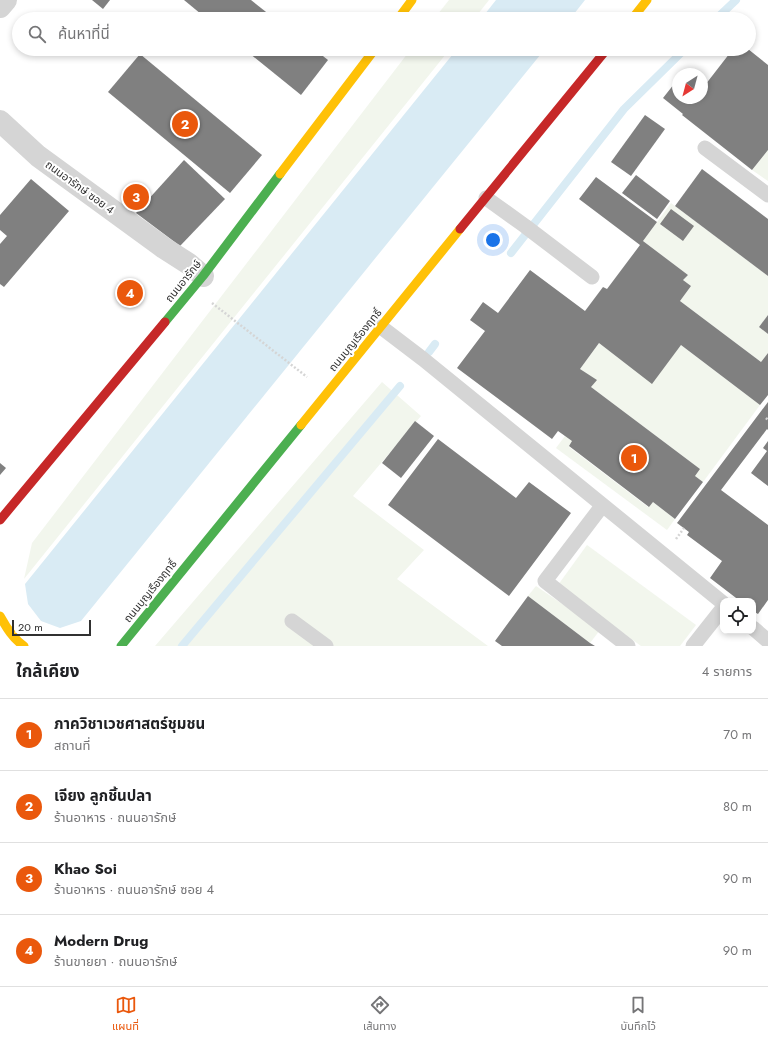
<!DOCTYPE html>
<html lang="th">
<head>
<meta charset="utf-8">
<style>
	body { margin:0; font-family:Jost,"Noto Sans Thai",sans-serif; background:#f2f2f2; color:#202124 }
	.controls { position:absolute; right:12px; bottom:12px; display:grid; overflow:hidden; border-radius:8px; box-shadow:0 2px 6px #0003 }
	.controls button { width:36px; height:36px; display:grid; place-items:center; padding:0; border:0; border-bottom:1px solid #e0e0e0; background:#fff; color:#202124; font:20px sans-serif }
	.compass { position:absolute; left:672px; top:68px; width:36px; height:36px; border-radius:50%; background:#fff; box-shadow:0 2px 6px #0003; rotate:216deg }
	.scale { position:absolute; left:12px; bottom:10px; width:79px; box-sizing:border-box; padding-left:4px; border:2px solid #313131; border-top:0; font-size:11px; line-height:14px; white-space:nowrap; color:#313131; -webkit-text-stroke:3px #fff; paint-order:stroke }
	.you { position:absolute; left:493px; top:240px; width:14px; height:14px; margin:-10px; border:3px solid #fff; border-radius:50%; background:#1a73e8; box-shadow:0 0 0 6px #1a73e833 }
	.badge { display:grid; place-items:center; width:26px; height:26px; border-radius:50%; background:#ea580c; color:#fff; font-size:13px; font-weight:700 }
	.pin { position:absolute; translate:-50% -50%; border:2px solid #fff; box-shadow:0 1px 4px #0006 }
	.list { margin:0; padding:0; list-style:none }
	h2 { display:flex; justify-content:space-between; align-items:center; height:52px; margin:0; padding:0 16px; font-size:17px }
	h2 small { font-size:13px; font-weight:400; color:#757577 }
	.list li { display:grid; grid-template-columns:26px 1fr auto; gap:12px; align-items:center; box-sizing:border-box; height:72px; padding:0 16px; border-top:1px solid #e0e0e0 }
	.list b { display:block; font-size:15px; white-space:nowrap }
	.list p { margin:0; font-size:13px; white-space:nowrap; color:#757577 }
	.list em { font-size:13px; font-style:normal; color:#757577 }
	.icon { flex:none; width:22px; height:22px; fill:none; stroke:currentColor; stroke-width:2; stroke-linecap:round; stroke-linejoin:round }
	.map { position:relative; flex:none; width:768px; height:646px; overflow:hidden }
	.search { position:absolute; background:#fff; box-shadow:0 2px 6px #0003; left:12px; right:12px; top:12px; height:44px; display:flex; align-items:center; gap:10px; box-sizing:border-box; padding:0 14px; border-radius:22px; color:#757577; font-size:15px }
	.sheet { height:340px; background:#fff }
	nav { display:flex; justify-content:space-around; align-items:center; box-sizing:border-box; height:56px; border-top:1px solid #e0e0e0; background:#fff; font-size:11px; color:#757577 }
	nav a { display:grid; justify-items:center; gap:2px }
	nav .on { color:#ea580c }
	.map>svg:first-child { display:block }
	.green { fill:#f2f6ed }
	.water { fill:#d9ebf4 }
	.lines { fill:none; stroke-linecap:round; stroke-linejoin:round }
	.stream { stroke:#d9ebf4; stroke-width:8 }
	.building { fill:#808080 }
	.path { stroke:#d5d5d5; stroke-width:2.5; stroke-dasharray:2 2; stroke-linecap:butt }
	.lane { stroke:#d5d5d5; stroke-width:15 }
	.street { stroke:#d5d5d5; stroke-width:22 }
	.fast { stroke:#4caf50; stroke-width:9 }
	.slow { stroke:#ffc107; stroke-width:9 }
	.jam { stroke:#c62828; stroke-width:9 }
	.labels { text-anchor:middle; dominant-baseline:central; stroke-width:4; stroke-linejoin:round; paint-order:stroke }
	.street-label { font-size:11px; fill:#313131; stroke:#fff }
</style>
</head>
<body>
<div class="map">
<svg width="768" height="646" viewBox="0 0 768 646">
	<rect width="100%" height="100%" fill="#fff"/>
	<g class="green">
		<polygon points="449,0 489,0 474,19 434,19"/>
		<polygon points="411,49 450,49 24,579 32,543"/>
		<polygon points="768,150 768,181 752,170"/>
		<polygon points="671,203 768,276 768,315 759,327 768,334 768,353 761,362 680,301 691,286 683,280 688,275 643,241"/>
		<polygon points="599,343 652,383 681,345 760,405 703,482 695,476 700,469 591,387 596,380 580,369"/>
		<polygon points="382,382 421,416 353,496 424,550 397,579 488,646 155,646"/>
		<polygon points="565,436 572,441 569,447 648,507 653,502 675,519 667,530 556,448"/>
		<polygon points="587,545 696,625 680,646 641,646 558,585"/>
		<polygon points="536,586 600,630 590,643 528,596"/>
	</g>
	<g class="water">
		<polygon points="496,0 585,0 570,19 481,19"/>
		<polygon points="457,49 545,49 81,621 60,628 41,621 28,604 25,584"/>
	</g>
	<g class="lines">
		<g class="stream">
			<polyline points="716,19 736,0"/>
			<polyline points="511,253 624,109 685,49"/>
			<polyline points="429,352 435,344"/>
			<polyline points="182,646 400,386"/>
		</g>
	</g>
	<g class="building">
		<polygon points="92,0 110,0 103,9"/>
		<polygon points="184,0 251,0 275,19 207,19"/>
		<polygon points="244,49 314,49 328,60 301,95"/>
		<polygon points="733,49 748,49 768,65 768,150 752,170 682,115 683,114 663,98 678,79 678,98 702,98 702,89"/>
		<polygon points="140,54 262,155 230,193 108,92"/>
		<polygon points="645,115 665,129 631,176 611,162"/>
		<polygon points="184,160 225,199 180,246 136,213"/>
		<polygon points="702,169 768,219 768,276 675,206"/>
		<polygon points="636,175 670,201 657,219 622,193"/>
		<polygon points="596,177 657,222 643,241 688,275 683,280 691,286 680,301 761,362 768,353 768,395 760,405 681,345 652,384 599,343 580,369 597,380 591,387 700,469 695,476 703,482 675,519 653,502 649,507 569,446 572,441 558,431 552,439 457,368 485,331 470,320 483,302 498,313 530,270 585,311 603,287 607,289 640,245 579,199"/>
		<polygon points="31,179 69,211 4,287 0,284 0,244 7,236 0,230 0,215"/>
		<polygon points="671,209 694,226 683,241 660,224"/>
		<polygon points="768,315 768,334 759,327"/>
		<polygon points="768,402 768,430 767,429 721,490 768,525 768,600 758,614 753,611 753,601 740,601 710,578 722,561 687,535 689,532 677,523"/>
		<polygon points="415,421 434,436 401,478 382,463"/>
		<polygon points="438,439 516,498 529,482 571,513 509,596 388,505"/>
		<polygon points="768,441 768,486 751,473 767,451 763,448"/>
		<polygon points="0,463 6,468 0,475"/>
		<polygon points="528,596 590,643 595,646 502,646 495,641"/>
	</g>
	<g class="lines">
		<g class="path">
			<polyline points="212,303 307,377"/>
			<polyline points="766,418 768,420"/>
			<polyline points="676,539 684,528"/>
		</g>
		<g class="lane">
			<polyline points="705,148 768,195"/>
			<polyline points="486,198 525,226 592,277"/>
			<polyline points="381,327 423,359 723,603"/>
			<polyline points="602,506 545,581 628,646"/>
			<polyline points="292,621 326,646"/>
			<polyline points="753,628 768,641"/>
			<polyline points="693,646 723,608"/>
		</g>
		<g class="street">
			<polyline points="0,7 6,0"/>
			<polyline points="0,121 38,156 164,248 189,264 203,276"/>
		</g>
		<g class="fast">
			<polyline points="165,322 203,276 280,174"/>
			<polyline points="121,646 301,425"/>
		</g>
		<g class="slow">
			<polyline points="398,19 412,0"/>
			<polyline points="632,19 647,0"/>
			<polyline points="280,174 375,49"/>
			<polyline points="301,425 460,229"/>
			<path d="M 0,616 C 6,627 13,639 24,646"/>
		</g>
		<g class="jam">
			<polyline points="460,229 607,49"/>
			<polyline points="0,520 165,322"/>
		</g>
	</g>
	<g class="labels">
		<g class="street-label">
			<text transform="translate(80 187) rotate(36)">ถนนอารักษ์ ซอย 4</text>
			<text transform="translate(183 281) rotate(-51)">ถนนอารักษ์</text>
			<text transform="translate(355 340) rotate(-51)">ถนนบุญเรืองฤทธิ์</text>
			<text transform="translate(150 591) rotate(-51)">ถนนบุญเรืองฤทธิ์</text>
		</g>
	</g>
</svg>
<div class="controls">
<button><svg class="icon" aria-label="locate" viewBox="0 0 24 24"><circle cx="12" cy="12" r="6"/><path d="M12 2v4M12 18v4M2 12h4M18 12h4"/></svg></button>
</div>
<svg class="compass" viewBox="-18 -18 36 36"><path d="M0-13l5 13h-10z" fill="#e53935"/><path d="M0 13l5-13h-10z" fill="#757577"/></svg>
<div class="scale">20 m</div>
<div class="you"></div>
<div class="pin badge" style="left:634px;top:458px">1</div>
<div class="pin badge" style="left:185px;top:124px">2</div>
<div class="pin badge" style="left:136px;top:197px">3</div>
<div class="pin badge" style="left:130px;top:293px">4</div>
<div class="search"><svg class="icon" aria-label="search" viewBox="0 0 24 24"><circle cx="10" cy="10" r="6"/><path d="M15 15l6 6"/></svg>ค้นหาที่นี่</div>
</div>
<section class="sheet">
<h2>ใกล้เคียง<small>4 รายการ</small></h2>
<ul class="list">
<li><span class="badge">1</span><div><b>ภาควิชาเวชศาสตร์ชุมชน</b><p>สถานที่</p></div><em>70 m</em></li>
<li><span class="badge">2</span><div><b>เจียง ลูกชิ้นปลา</b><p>ร้านอาหาร · ถนนอารักษ์</p></div><em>80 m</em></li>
<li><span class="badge">3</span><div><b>Khao Soi</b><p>ร้านอาหาร · ถนนอารักษ์ ซอย 4</p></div><em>90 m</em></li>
<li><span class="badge">4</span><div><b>Modern Drug</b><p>ร้านขายยา · ถนนอารักษ์</p></div><em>90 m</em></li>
</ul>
</section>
<nav>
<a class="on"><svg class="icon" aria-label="map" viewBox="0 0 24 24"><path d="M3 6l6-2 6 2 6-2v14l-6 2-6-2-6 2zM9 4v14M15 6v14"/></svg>แผนที่</a>
<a><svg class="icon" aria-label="directions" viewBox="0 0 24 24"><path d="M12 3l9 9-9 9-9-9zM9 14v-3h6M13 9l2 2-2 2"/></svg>เส้นทาง</a>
<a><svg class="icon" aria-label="saved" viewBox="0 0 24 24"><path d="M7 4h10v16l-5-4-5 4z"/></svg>บันทึกไว้</a>
</nav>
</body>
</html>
